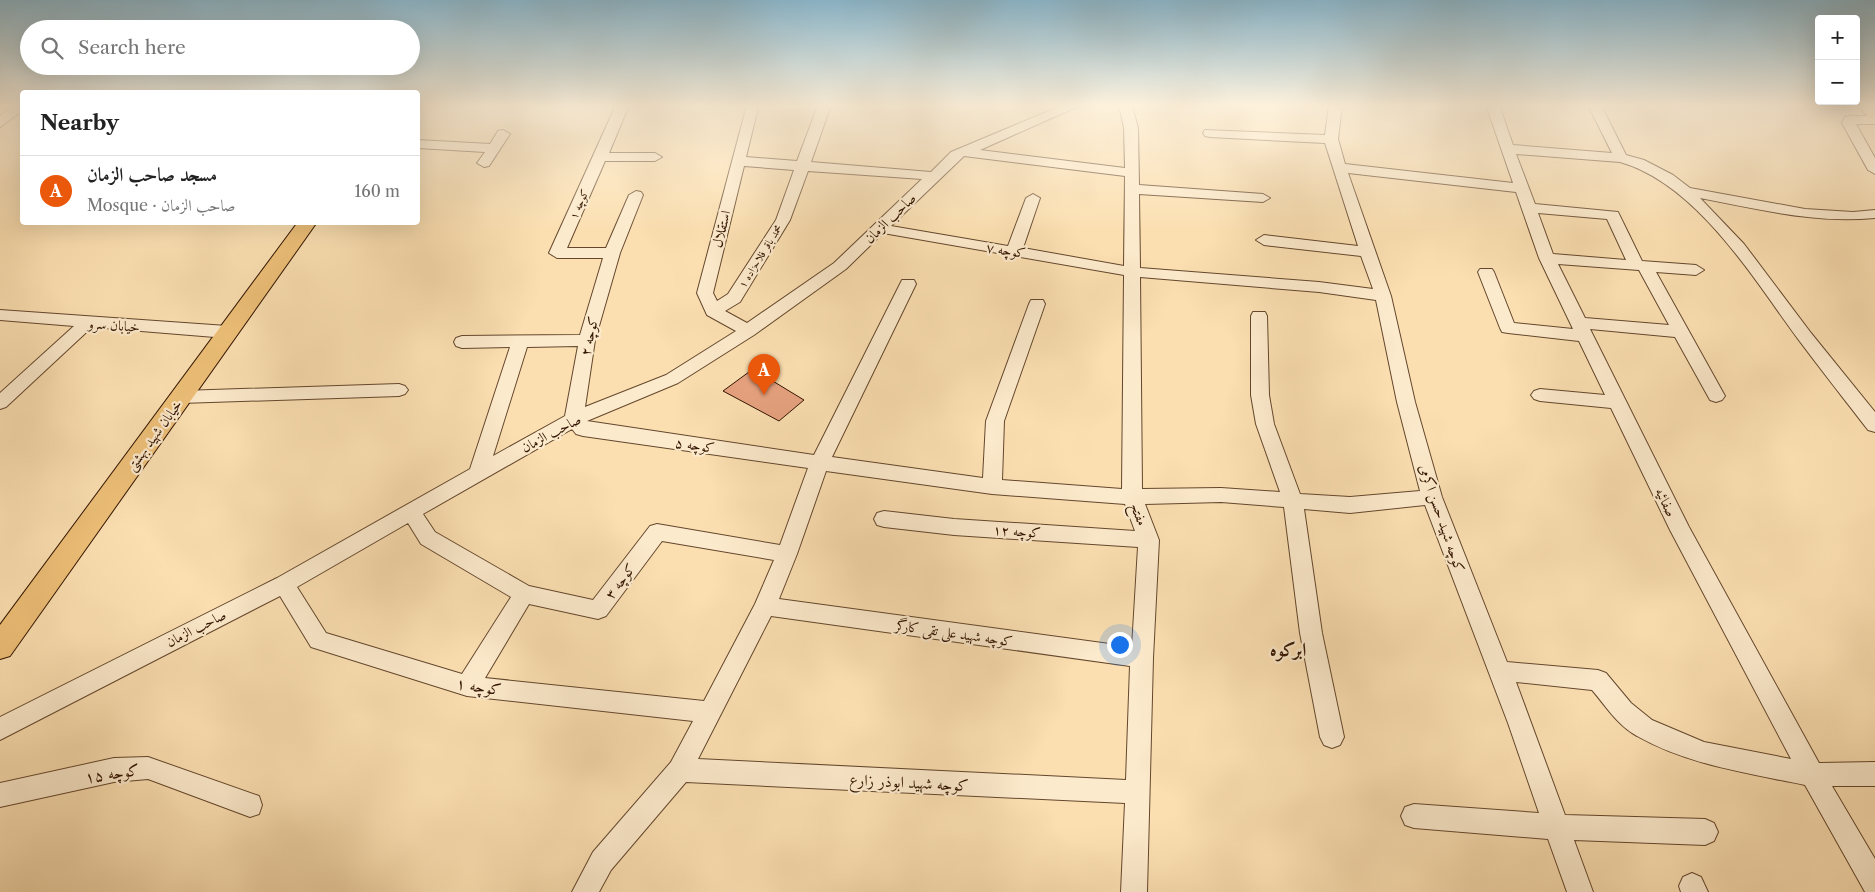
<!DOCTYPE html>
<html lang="en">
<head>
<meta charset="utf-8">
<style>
	body { margin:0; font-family:"Libre Caslon Text",Amiri,serif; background:#f2f2f2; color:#222 }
	.controls { position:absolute; right:15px; top:15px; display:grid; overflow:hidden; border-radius:5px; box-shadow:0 5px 20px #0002 }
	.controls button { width:45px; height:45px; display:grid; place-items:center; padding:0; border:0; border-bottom:1px solid #e0e0e0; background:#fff; color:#222; font:25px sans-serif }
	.you { position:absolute; left:1119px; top:644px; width:18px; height:18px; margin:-12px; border:4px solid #fff; border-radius:50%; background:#1a73e8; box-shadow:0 0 0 8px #1a73e833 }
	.badge { display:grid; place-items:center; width:32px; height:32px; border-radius:50%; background:#ea580c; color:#fff; font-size:16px; font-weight:700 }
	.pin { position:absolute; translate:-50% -41px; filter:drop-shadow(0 1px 2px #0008) }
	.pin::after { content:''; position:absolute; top:26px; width:18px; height:15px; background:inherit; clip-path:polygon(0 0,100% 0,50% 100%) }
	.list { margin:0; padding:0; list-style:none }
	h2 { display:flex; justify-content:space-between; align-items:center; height:65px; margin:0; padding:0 20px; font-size:21px }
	h2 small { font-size:16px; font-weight:400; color:#767676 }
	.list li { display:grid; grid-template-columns:32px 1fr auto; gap:15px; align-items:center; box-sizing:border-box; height:70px; padding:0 20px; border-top:1px solid #e0e0e0 }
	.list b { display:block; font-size:19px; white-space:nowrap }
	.list p { margin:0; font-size:16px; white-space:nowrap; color:#767676 }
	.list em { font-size:16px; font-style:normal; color:#767676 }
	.icon { flex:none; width:28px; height:28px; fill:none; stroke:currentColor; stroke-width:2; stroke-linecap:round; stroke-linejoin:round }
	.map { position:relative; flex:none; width:1875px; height:892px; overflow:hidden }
	.search { position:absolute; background:#fff; box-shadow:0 5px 20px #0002; left:20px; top:20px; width:400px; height:55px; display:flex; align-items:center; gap:12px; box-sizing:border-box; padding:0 18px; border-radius:28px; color:#767676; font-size:19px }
	.panel { position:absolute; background:#fff; box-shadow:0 5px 20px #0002; left:20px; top:90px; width:400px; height:135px; border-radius:5px }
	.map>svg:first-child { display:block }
	.building { fill:#e7a27f; stroke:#321400 }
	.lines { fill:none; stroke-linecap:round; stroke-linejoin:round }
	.minor-casing { stroke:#64472c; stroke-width:2 }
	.major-casing { stroke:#321400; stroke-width:2 }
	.minor { fill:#fceacc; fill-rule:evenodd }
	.major { fill:#eec078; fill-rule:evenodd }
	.labels { text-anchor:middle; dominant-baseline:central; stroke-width:4.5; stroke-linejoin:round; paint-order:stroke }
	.far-street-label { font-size:11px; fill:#321400; stroke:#fceacc }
	.street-label { font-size:14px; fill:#321400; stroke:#fceacc }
	.near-street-label { font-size:16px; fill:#321400; stroke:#fceacc }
	.district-label { font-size:19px; font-weight:bold; fill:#321400; stroke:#fceacc }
</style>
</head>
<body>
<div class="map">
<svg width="1875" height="892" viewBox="0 0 1875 892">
	<rect width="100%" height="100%" fill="#fbdfb1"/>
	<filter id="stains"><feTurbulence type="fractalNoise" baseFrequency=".004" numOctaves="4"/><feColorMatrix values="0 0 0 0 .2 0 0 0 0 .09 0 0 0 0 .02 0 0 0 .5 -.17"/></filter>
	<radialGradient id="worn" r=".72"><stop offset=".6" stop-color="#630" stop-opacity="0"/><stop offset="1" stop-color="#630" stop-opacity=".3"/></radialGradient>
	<polygon class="building" points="753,369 804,400 779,421 723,391"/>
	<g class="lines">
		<defs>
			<g id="minor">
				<polygon points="14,105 22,105 22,111 0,127 0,116"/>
				<path d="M 616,105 L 629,105 L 609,153 L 655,153 L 662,157 L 655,161 L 605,161 L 567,248 L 606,248 L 629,195 L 636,191 L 641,192 L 643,195 L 620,253 L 595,340 L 585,407 L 666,375 L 736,331 L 707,315 L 697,293 L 747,105 L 757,105 L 758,108 L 746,157 L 797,161 L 818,105 L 831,105 L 811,162 L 931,172 L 951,152 L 1063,105 L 1081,105 L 980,150 L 1125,168 L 1124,128 L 1119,105 L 1132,105 L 1138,128 L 1139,185 L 1263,194 L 1270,198 L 1263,202 L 1139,194 L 1140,268 L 1319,282 L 1373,289 L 1361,256 L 1264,245 L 1256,240 L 1264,235 L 1358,246 L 1325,143 L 1210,137 L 1205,136 L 1203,133 L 1205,130 L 1325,135 L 1329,105 L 1342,105 L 1338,139 L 1345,164 L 1513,183 L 1486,105 L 1499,105 L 1513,145 L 1612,153 L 1588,105 L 1601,105 L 1626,155 L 1644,160 L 1673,175 L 1690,188 L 1805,209 L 1853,212 L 1875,210 L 1875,218 C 1815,224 1758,209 1700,198 L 1744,244 L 1811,333 L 1875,412 L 1875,432 L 1868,430 C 1845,400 1821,370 1798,339 C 1753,278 1697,184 1620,162 L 1516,154 L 1535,204 L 1618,212 L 1642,261 L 1696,265 L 1704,270 L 1696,275 L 1656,272 L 1725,396 L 1722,400 L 1716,402 L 1710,400 L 1675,337 L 1590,329 L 1689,527 L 1819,763 L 1875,762 L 1875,786 L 1832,786 L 1875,859 L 1875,892 L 1865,892 L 1805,785 C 1748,773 1688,765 1637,736 C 1618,726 1605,705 1592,690 L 1516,682 L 1565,815 L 1705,819 L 1714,823 L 1718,832 L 1714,841 L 1705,845 L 1574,840 L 1593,892 L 1567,892 L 1548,839 L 1414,828 L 1405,825 L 1401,816 L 1405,807 L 1414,804 L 1539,813 L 1508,723 L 1425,505 L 1350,513 L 1304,509 L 1322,633 L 1344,737 L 1340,745 L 1332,748 L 1324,745 L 1320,737 L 1300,633 L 1284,507 L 1221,502 L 1145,504 L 1159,540 L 1153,658 L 1147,892 L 1121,892 L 1125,803 L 686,782 L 611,870 L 599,892 L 572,892 L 593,852 L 671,762 L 693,721 L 467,696 L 311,647 L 280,596 L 0,740 L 0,717 L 277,578 L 470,469 L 510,347 L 462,348 L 456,346 L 454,342 L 456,338 L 462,336 L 580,335 L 603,258 L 557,258 L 549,253 ZM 964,156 L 1125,176 L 1124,266 L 1023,248 L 1040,198 L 1033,194 L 1026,198 L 1008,246 L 891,226 ZM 744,166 L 794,170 L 776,220 L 728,294 L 717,301 L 713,293 ZM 808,171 L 922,179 L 834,263 L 747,323 L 725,311 L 740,302 L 790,220 ZM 1348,173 L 1516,192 L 1539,258 L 1573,329 L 1514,323 L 1494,272 L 1492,269 L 1480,269 L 1478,272 L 1500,328 L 1502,332 L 1508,333 L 1579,341 L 1605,395 L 1540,389 L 1534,391 L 1531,395 L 1534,399 L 1540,401 L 1611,408 L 1670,530 L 1791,759 L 1704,742 L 1652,720 L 1631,703 L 1606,673 L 1598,670 L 1507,662 L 1442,497 L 1415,402 L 1391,296 ZM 1538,213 L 1607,219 L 1626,260 L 1553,254 ZM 883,233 L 1124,275 L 1122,489 L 1002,480 L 1004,421 L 1045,304 L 1043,300 L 1031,300 L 1029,304 L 986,421 L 983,478 L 832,457 L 916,284 L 914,280 L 902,280 L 900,284 L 814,455 L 587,421 L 678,383 L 754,335 L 846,269 ZM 1558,264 L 1639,270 L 1669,325 L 1585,318 ZM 1140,277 L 1319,292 L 1376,300 L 1397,402 L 1420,491 L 1350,497 L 1300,494 L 1274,424 L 1269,395 L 1267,316 L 1265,312 L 1253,312 L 1251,316 L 1251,395 L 1256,424 L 1280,492 L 1221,488 L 1142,489 ZM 578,346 L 565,416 L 493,456 L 527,347 ZM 572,429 L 576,434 L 583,436 L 808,468 L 780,545 L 657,524 L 650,526 L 593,600 L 529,586 L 435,532 L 423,514 ZM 826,471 L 992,494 L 1125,504 L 1135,531 L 954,519 L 884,511 L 877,513 L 874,519 L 877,525 L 884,527 L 954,535 L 1138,547 L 1132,647 L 779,599 L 797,554 ZM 408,523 L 421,544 L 511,597 L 462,674 L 326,633 L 297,587 ZM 662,541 L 774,560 L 755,604 L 704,701 L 485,678 L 529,604 L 598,619 L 606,616 ZM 771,616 L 1130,666 L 1126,780 L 698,759 Z"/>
				<polygon points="1850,116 1875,116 1875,124 1856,124 1875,158 1875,174 1868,170 1842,123 1845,117"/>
				<polygon points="503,130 510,134 489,166 484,167 477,163 485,152 418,148 418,140 490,144 498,131"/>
				<polygon points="0,310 227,326 233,328 235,332 233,336 227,338 92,327 6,407 0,409 0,393 74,326 0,320"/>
				<polygon points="399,384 405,386 408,390 405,394 399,396 181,403 175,401 172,397 175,393 181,391"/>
				<polygon points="148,757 259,796 262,805 259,814 250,817 148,779 114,782 0,807 0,783 114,758"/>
				<polygon points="1692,873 1701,877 1708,892 1681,892 1679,886 1683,877"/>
			</g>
			<g id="major">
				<polygon points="1857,105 1875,105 1875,119 1869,118"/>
				<polygon points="298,222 317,222 10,656 0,659 0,625"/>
			</g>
		</defs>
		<use href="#minor" class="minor-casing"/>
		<use href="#major" class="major-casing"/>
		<use href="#minor" class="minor"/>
		<use href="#major" class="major"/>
	</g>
	<linearGradient id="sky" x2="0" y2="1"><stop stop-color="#8bb8ce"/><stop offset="0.46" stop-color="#fdf1dc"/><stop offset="1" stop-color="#fdf1dc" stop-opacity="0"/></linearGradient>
	<rect width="1875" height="230" fill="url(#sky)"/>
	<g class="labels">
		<g class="far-street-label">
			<text transform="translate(579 204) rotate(-66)">کوچه ۱</text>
			<text transform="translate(760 256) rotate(-58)">محمد باقر فلاحزاده ۱</text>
		</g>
		<g class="street-label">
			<text transform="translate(890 218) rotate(-44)">صاحب الزمان</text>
			<text transform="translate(721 229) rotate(-76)">استقلال</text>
			<text transform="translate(1006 250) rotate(9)">کوچه ۷</text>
			<text transform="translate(114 325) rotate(4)">خیابان سرو</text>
			<text transform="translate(589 336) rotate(-77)">کوچه ۲</text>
			<text transform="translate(551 433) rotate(-28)">صاحب الزمان</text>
			<text transform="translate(154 435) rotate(-54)">خیابان شهید بهشتی</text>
			<text transform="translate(695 445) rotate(8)">کوچه ۵</text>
			<text transform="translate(1666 502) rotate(64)">صفائیه</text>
			<text transform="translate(1139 514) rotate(68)">مفتح</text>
			<text transform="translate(1442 518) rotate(71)">کوچه شهید حسن اکرمی</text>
			<text transform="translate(1017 531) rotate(4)">کوچه ۱۲</text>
			<text transform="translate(620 581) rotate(-53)">کوچه ۳</text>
			<text transform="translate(196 628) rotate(-27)">صاحب الزمان</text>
			<text transform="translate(954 633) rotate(8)">کوچه شهید علی تقی کارگر</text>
		</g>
		<g class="near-street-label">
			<text transform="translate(479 686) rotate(9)">کوچه ۱</text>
			<text transform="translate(112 773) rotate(-8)">کوچه ۱۵</text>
			<text transform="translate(909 782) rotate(3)">کوچه شهید ابوذر زارع</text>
		</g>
		<g class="district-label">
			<text x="1288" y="649">ابرکوه</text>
		</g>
	</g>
	<rect width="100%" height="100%" filter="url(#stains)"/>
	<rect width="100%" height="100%" fill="url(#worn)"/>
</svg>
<div class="controls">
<button>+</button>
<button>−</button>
</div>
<div class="you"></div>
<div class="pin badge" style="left:764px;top:395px">A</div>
<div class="search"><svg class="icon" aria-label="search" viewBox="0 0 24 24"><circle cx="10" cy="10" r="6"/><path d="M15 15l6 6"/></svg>Search here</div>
<section class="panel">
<h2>Nearby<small></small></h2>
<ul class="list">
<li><span class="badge">A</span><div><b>مسجد صاحب الزمان</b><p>Mosque · صاحب الزمان</p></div><em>160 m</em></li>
</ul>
</section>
</div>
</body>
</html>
